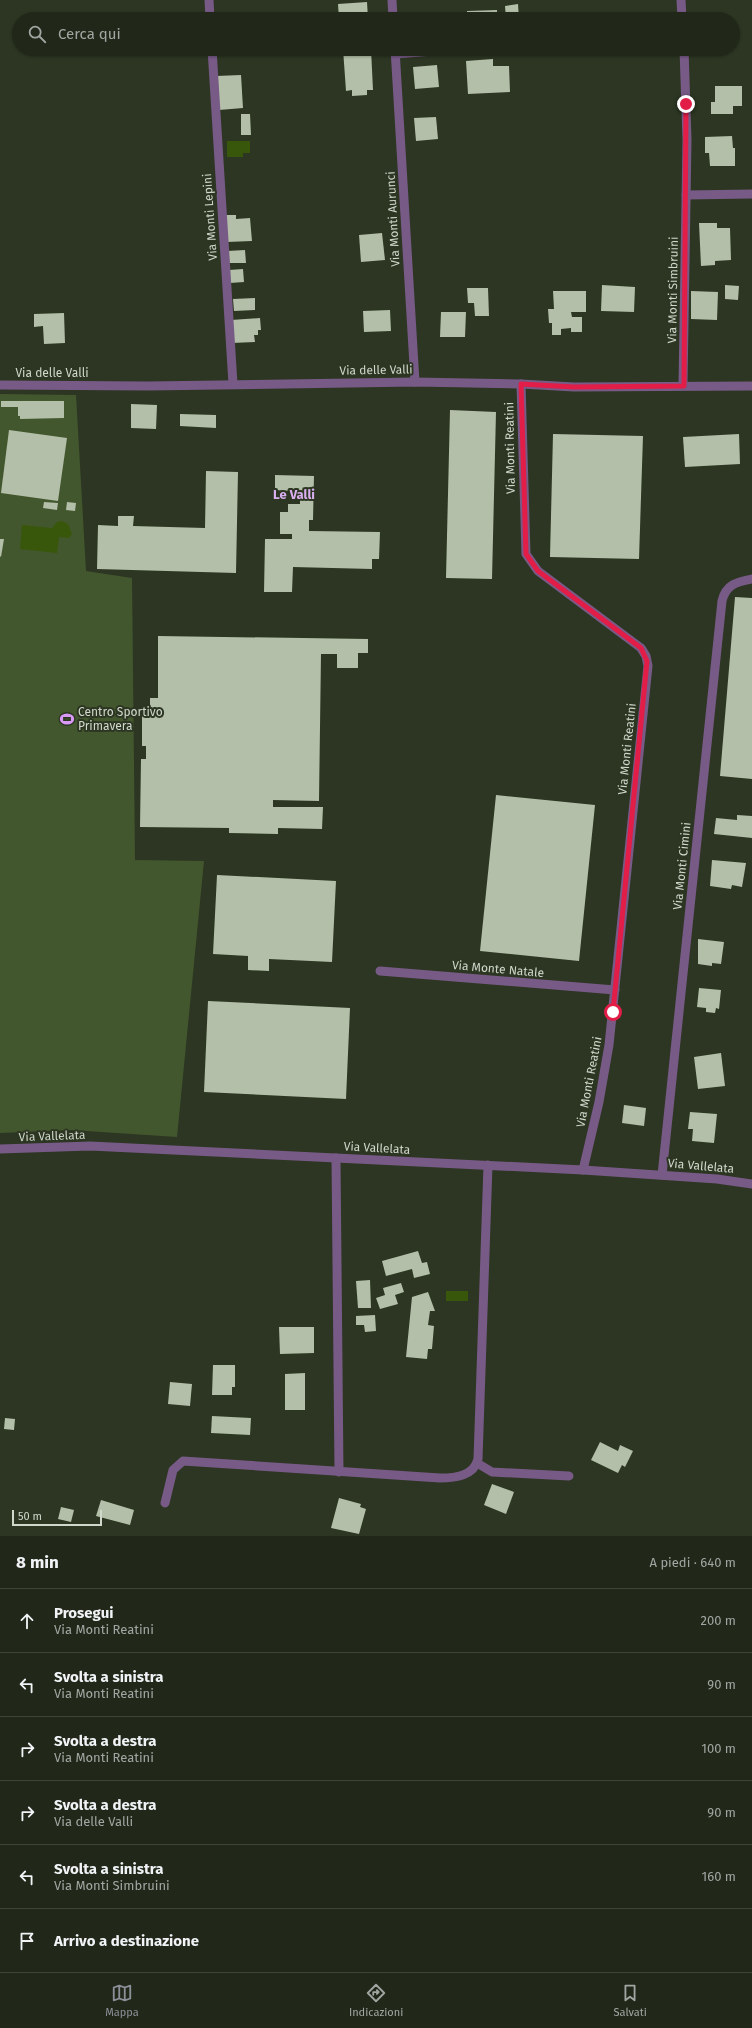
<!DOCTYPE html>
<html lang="it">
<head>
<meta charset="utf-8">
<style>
	body { margin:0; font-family:"Fira Sans",sans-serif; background:#2d3427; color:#f1f3f6 }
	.scale { position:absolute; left:12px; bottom:10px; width:90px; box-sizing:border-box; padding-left:4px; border:2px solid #d0d7cb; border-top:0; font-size:11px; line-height:14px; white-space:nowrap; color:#d0d7cb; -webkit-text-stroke:3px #2c3622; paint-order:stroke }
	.stop { position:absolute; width:12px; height:12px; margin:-9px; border:3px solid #e11d48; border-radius:50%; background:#fff }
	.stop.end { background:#e11d48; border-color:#fff; box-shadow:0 1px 4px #0008 }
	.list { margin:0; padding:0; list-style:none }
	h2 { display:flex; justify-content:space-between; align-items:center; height:52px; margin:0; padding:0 16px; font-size:17px }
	h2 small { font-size:13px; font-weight:400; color:#a2a6a2 }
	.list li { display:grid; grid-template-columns:26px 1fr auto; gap:12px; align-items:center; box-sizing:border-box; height:64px; padding:0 16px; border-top:1px solid #3e4439 }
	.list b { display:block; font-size:15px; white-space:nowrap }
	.list p { margin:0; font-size:13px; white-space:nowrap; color:#a2a6a2 }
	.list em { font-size:13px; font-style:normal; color:#a2a6a2 }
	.icon { flex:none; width:22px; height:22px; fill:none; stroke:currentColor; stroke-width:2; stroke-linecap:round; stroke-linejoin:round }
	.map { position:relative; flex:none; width:752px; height:1536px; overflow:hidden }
	.search { position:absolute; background:#21281a; box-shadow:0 1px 3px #0004; left:12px; right:12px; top:12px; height:44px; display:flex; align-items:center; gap:10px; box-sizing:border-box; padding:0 14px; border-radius:22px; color:#a2a6a2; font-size:15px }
	.sheet { height:436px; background:#21281a }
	nav { display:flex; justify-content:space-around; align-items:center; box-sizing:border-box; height:56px; border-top:1px solid #3e4439; background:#21281a; font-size:11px; color:#a2a6a2 }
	nav a { display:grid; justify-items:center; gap:2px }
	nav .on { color:#8c9099 }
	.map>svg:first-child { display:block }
	.green { fill:#43572e }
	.water { fill:#38570a }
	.building { fill:#b3bfa8 }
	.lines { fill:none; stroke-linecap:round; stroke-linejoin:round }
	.minor { stroke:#775a86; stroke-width:9 }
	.route { stroke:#e11d48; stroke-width:5 }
	.labels { text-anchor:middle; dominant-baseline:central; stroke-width:4; stroke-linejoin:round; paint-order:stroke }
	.street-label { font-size:12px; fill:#d0d7cb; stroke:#2c3622 }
	.poi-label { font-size:12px; fill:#d0d7cb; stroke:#2c3622; text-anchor:start }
	.neighbourhood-label { font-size:13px; font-weight:bold; fill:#d9aeef; stroke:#2c3622 }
</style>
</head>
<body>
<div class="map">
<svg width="752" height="1536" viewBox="0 0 752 1536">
	<rect width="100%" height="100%" fill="#2c3622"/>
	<polygon class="green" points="0,394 76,395 86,571 132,578 135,860 204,861 177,1137 71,1130 0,1133"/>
	<g class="water">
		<polygon points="227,141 250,141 250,153 243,153 243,157 227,157"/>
		<polygon points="62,521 68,524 72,534 69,538 59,537 57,553 20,549 22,525 52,528 57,522"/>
		<rect x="446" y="1291" width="22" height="10"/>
	</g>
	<g class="building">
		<polygon points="367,2 368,19 339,19 338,4"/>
		<polygon points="518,4 519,19 506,19 505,6"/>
		<polygon points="497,10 497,19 467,19 467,11"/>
		<rect x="409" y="17" width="29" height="2"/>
		<polygon points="343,49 371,49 373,90 367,90 367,95 352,96 352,90 346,91"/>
		<polygon points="493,59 493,66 509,66 510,92 468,94 466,61"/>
		<polygon points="437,65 439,87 415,89 413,67"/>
		<polygon points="241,75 243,108 219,110 216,76"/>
		<polygon points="715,86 742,86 742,106 733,106 733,114 711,114 711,102 715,102"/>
		<polygon points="241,114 250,114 251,135 241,135"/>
		<polygon points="436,117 438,139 416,141 414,118"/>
		<polygon points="732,136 733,148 735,148 735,166 710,166 709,153 705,153 705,137"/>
		<polygon points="226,215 236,215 236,219 250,218 252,241 227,242"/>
		<polygon points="699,223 717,223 717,228 730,228 731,260 715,261 715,265 701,266"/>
		<polygon points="382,233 385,260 361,262 359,235"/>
		<polygon points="245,250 246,263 228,263 227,251"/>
		<polygon points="243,269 244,282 230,283 229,270"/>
		<polygon points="602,285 635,287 634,312 601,311"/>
		<polygon points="725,285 739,286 738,300 725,299"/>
		<polygon points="467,288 488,288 489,316 475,316 474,303 468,303"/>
		<polygon points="553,291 586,291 586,312 571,312 572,317 582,317 582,332 571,332 571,328 561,329 561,335 552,335 552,323 549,323 548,309 554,309"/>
		<polygon points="691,291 718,292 717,320 691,319"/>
		<polygon points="255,298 255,310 234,311 233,299"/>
		<polygon points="390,310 391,331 364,332 363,311"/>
		<polygon points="441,312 466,312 465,337 440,337"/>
		<polygon points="64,313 65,343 44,344 43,326 34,327 34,314"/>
		<polygon points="260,318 261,330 258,330 258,335 254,335 255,342 232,343 231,320"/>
		<polygon points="1,401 64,401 64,418 20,419 20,416 18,416 18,407 1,407"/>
		<polygon points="131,404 157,405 156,429 131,428"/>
		<polygon points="450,410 496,412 492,579 446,578"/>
		<polygon points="180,414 216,415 216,428 180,426"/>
		<polygon points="9,430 67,438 58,501 1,493"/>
		<polygon points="553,434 643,436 639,559 550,557"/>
		<polygon points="739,434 740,464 685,467 683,437"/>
		<polygon points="206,471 238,472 236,573 97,569 98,525 118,526 118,516 134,516 133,526 205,528"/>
		<polygon points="275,475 314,476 313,520 309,520 309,531 380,532 379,559 372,559 372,569 293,567 292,592 264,592 265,539 292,539 292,534 280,534 280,512 288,512 288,504 300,504 300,498 293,498 293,491 275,490"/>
		<polygon points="44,502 58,503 57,510 43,508"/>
		<polygon points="67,502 76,503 75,511 66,510"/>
		<polygon points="0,539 4,539 1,557 0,556"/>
		<polygon points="735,597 752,598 752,779 720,776"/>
		<polygon points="158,636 368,639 368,653 358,653 358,668 337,668 337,654 321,654 319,801 273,800 273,807 323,807 322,829 278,828 278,834 229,833 229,828 140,827 141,759 146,759 146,746 142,746 142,714 150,714 150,698 158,698"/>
		<polygon points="496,795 595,805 579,961 480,951"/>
		<polygon points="737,815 752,816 752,838 714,834 716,818 737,820"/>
		<polygon points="712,860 746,863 742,887 732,885 731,889 710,886"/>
		<polygon points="217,875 336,881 332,962 269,959 269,971 248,970 248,956 213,954"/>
		<polygon points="698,939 724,942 721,964 712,963 712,966 698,964"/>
		<polygon points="699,988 721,990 719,1009 716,1008 715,1013 706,1012 706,1008 697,1007"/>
		<polygon points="208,1001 350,1008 346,1099 204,1092"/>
		<polygon points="721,1053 725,1086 698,1089 694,1057"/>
		<polygon points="624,1105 646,1108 644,1126 622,1123"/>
		<polygon points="690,1112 717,1114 714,1143 692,1141 693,1129 688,1129"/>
		<polygon points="418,1251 422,1263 427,1262 430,1274 414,1278 412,1269 386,1276 382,1261"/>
		<polygon points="370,1280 371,1308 358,1308 356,1281"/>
		<polygon points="401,1283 404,1292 395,1295 398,1304 380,1309 376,1298 385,1295 383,1288"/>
		<polygon points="428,1292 435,1311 430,1311 428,1325 434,1326 432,1349 428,1349 427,1359 406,1357 412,1297"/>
		<polygon points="375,1315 376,1331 365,1332 364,1325 356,1325 356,1316"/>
		<polygon points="279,1327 314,1327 314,1353 280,1354"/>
		<polygon points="213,1365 235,1365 235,1387 232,1387 232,1395 212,1395"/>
		<polygon points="305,1373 305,1410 285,1410 285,1374"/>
		<polygon points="170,1382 192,1384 190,1406 168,1404"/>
		<polygon points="212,1416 251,1418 250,1435 211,1433"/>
		<polygon points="5,1418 15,1419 14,1430 4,1429"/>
		<polygon points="600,1442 618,1451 620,1445 633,1451 625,1467 622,1465 618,1473 591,1460"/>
		<polygon points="492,1484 514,1492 506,1514 484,1505"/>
		<polygon points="339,1498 361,1504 360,1507 366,1509 359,1534 331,1528"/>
		<polygon points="101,1500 134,1510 130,1525 96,1516"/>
		<polygon points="61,1507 74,1510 71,1522 58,1519"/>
	</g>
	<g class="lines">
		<g class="minor">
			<polyline points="209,0 210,19"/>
			<polyline points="392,0 393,19"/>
			<polyline points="681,0 682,19"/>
			<polyline points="212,49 233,384"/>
			<polyline points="395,49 415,382"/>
			<polyline points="396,54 457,49"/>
			<polyline points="686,195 752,194"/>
			<polyline points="521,384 526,554 538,571 641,648 646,656 648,666 609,1045 599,1102 583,1170"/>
			<polyline points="0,385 148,386 415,382 521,384 574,387 752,386"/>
			<polyline points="683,385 687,140 684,49"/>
			<polyline points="380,971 615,990"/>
			<polyline points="0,1149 90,1146 583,1170 717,1179 752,1184"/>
			<polyline points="336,1158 339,1472"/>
			<path d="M 662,1175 L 722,601 C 726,584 737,582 752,579"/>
			<polyline points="477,1463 492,1472 569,1476"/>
			<path d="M 165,1503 L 173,1470 L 183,1461 L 440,1478 C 455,1478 474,1476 478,1459 L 488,1165"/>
		</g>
	</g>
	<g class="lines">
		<polyline class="route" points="613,1012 647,661 641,648 538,571 526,554 521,384 574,387 684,386 686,104"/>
	</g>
	<defs>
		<symbol id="stadium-bare" viewBox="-9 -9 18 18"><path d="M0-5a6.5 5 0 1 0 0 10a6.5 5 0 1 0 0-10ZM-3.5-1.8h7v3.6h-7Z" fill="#d99af7" stroke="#2c3622" stroke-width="2.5" paint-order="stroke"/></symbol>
	</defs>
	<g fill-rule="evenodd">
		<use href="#stadium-bare" x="57" y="709" width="20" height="20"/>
	</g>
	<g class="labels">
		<g class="street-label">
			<text transform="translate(210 217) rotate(-94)">Via Monti Lepini</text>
			<text transform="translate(393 219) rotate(-93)">Via Monti Aurunci</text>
			<text transform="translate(673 290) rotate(-89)">Via Monti Simbruini</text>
			<text transform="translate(376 370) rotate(-1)">Via delle Valli</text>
			<text x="52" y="373">Via delle Valli</text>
			<text transform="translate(510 448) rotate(-91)">Via Monti Reatini</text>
			<text transform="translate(627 749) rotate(-84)">Via Monti Reatini</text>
			<text transform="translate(682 866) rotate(-84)">Via Monti Cimini</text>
			<text transform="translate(498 969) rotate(5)">Via Monte Natale</text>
			<text transform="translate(589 1082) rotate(-79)">Via Monti Reatini</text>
			<text transform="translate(52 1136) rotate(-2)">Via Vallelata</text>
			<text transform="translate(377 1148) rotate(3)">Via Vallelata</text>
			<text transform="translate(701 1166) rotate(5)">Via Vallelata</text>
		</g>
		<g class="poi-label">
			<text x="78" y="712">Centro Sportivo<tspan x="78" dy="14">Primavera</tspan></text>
		</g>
		<g class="neighbourhood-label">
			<text x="294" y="494">Le Valli</text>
		</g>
	</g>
</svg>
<div class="scale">50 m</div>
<div class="stop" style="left:613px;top:1012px"></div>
<div class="stop end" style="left:686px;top:104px"></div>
<div class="search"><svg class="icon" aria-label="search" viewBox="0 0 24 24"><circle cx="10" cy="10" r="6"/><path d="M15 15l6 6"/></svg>Cerca qui</div>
</div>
<section class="sheet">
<h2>8 min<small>A piedi · 640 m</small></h2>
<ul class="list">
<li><svg class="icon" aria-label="ahead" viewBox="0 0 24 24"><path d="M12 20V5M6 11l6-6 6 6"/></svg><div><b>Prosegui</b><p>Via Monti Reatini</p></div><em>200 m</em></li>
<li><svg class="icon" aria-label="left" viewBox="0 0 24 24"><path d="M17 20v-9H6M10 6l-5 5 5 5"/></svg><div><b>Svolta a sinistra</b><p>Via Monti Reatini</p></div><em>90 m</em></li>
<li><svg class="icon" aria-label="right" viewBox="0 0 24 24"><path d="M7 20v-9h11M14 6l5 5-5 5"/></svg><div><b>Svolta a destra</b><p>Via Monti Reatini</p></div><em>100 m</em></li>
<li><svg class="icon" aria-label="right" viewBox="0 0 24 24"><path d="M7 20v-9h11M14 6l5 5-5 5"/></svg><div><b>Svolta a destra</b><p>Via delle Valli</p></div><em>90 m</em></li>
<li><svg class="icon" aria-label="left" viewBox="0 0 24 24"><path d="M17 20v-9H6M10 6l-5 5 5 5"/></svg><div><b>Svolta a sinistra</b><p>Via Monti Simbruini</p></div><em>160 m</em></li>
<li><svg class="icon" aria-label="arrive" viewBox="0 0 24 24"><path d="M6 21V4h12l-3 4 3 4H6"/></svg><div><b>Arrivo a destinazione</b></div></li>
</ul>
</section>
<nav>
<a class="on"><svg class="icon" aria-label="map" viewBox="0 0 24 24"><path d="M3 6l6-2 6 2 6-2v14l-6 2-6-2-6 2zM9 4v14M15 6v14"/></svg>Mappa</a>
<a><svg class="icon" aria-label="directions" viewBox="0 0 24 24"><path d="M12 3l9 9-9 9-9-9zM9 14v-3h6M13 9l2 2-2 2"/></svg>Indicazioni</a>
<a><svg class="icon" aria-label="saved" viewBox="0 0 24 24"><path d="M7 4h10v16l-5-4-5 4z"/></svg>Salvati</a>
</nav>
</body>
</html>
